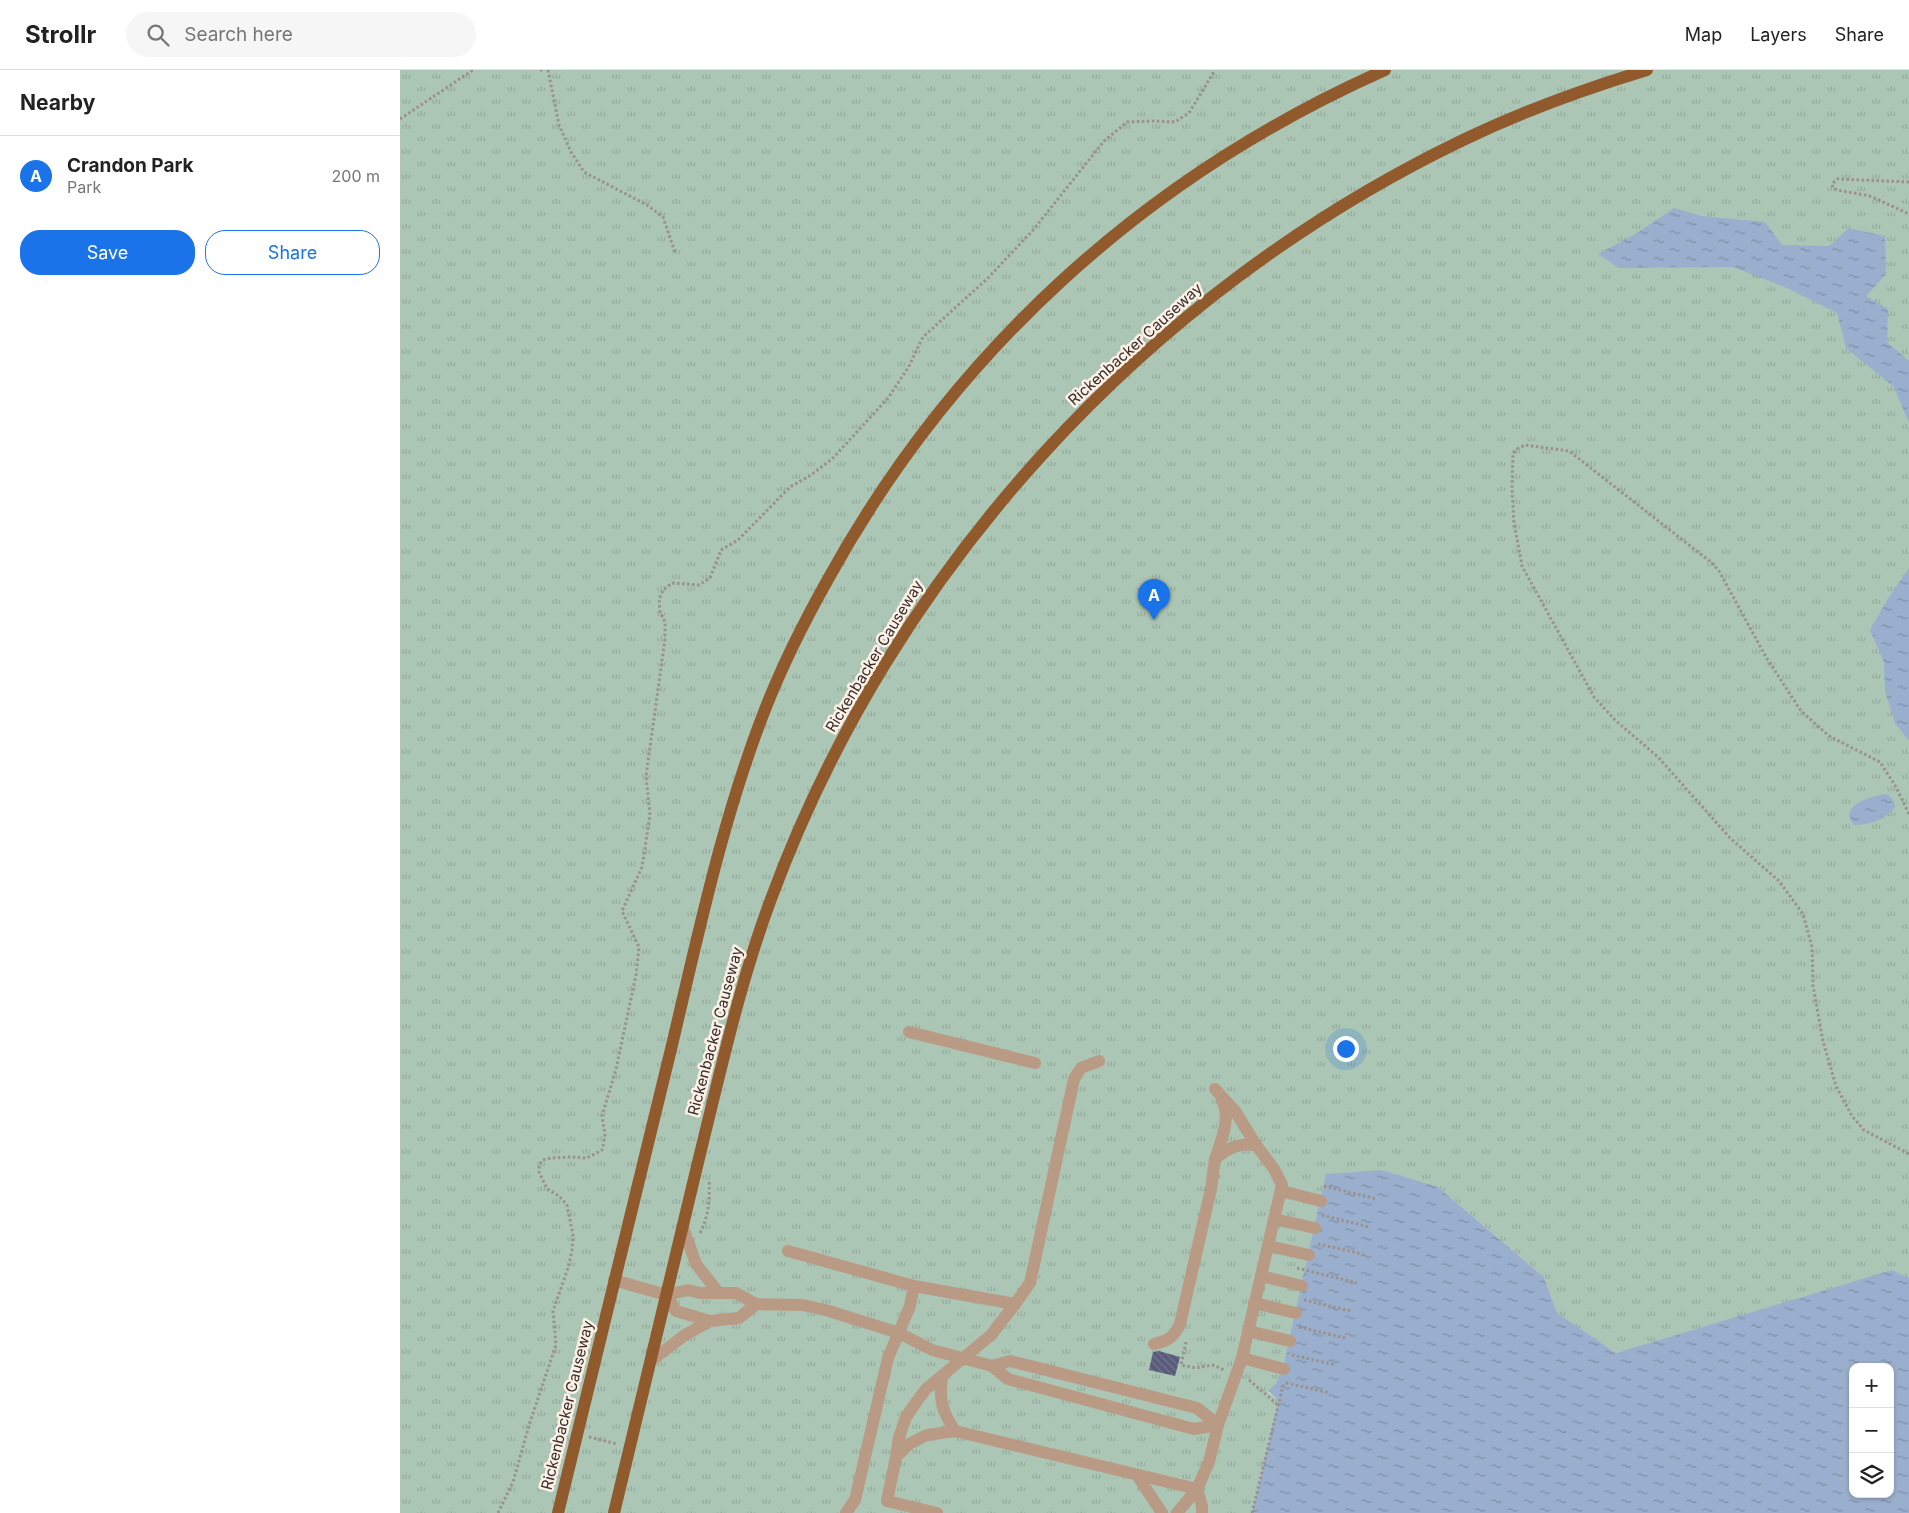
<!DOCTYPE html>
<html lang="en">
<head>
<meta charset="utf-8">
<style>
	body { margin:0; font-family:Inter,sans-serif; background:#f6f6f6; color:#222 }
	.controls { position:absolute; right:15px; bottom:15px; display:grid; overflow:hidden; border-radius:10px; box-shadow:0 1px 4px #0004 }
	.controls button { width:45px; height:45px; display:grid; place-items:center; padding:0; border:0; border-bottom:1px solid #e0e0e0; background:#fff; color:#222; font:25px sans-serif }
	.you { position:absolute; left:945px; top:978px; width:18px; height:18px; margin:-12px; border:4px solid #fff; border-radius:50%; background:#1a73e8; box-shadow:0 0 0 8px #1a73e833 }
	.badge { display:grid; place-items:center; width:32px; height:32px; border-radius:50%; background:#1a73e8; color:#fff; font-size:16px; font-weight:700 }
	.pin { position:absolute; translate:-50% -41px; filter:drop-shadow(0 1px 2px #0008) }
	.pin::after { content:''; position:absolute; top:26px; width:18px; height:15px; background:inherit; clip-path:polygon(0 0,100% 0,50% 100%) }
	.list { margin:0; padding:0; list-style:none }
	h2 { display:flex; justify-content:space-between; align-items:center; height:65px; margin:0; padding:0 20px; font-size:21px }
	h2 small { font-size:16px; font-weight:400; color:#767676 }
	.list li { display:grid; grid-template-columns:32px 1fr auto; gap:15px; align-items:center; box-sizing:border-box; height:80px; padding:0 20px; border-top:1px solid #e0e0e0 }
	.list b { display:block; font-size:19px; white-space:nowrap }
	.list p { margin:0; font-size:16px; white-space:nowrap; color:#767676 }
	.list em { font-size:16px; font-style:normal; color:#767676 }
	.actions { display:flex; gap:10px; padding:15px 20px }
	.actions a { flex:1; padding:11px 0; border:1px solid #1a73e8; border-radius:20px; text-align:center; font-size:18px; color:#1a73e8 }
	.actions .main { background:#1a73e8; color:#fff }
	.icon { flex:none; width:28px; height:28px; fill:none; stroke:currentColor; stroke-width:2; stroke-linecap:round; stroke-linejoin:round }
	.map { position:relative; flex:none; width:1509px; height:1443px; overflow:hidden }
	header { display:flex; align-items:center; gap:30px; box-sizing:border-box; height:70px; padding:0 25px; background:#fff; border-bottom:1px solid #e0e0e0 }
	header strong { font-size:24px }
	nav { display:flex; gap:28px; margin-inline-start:auto; font-size:18px }
	.search { width:350px; height:45px; background:#f6f6f6; display:flex; align-items:center; gap:12px; box-sizing:border-box; padding:0 18px; border-radius:28px; color:#767676; font-size:19px }
	main { display:flex }
	aside { flex:1; background:#fff }
	.map>svg:first-child { display:block }
	.park { fill:url(#park-tufts) }
	.water { fill:url(#water-ripples); fill-rule:evenodd }
	.building { fill:url(#building-back-hatch) }
	.lines { fill:none; stroke-linecap:round; stroke-linejoin:round }
	.path { stroke:#9b918a; stroke-width:3; stroke-dasharray:2.5 2.5; stroke-linecap:butt }
	.minor { stroke:#b99a84; stroke-width:12 }
	.major { stroke:#905a2d; stroke-width:12 }
	.labels { text-anchor:middle; dominant-baseline:central; stroke-width:5; stroke-linejoin:round; paint-order:stroke }
	.street-label { font-size:15px; fill:#322d29; stroke:#fef0e6 }
</style>
</head>
<body>
<header>
<strong>Strollr</strong>
<div class="search"><svg class="icon" aria-label="search" viewBox="0 0 24 24"><circle cx="10" cy="10" r="6"/><path d="M15 15l6 6"/></svg>Search here</div>
<nav><a>Map</a><a>Layers</a><a>Share</a></nav>
</header>
<main>
<aside>
<h2>Nearby<small></small></h2>
<ul class="list">
<li><span class="badge">A</span><div><b>Crandon Park</b><p>Park</p></div><em>200 m</em></li>
</ul>
<div class="actions"><a class="main">Save</a><a>Share</a></div>
</aside>
<div class="map">
<svg width="1509" height="1443" viewBox="0 0 1509 1443">
	<defs>
		<pattern id="park-tufts" width="24" height="20" patternUnits="userSpaceOnUse" patternTransform="scale(1.25)"><rect width="24" height="20" fill="#acc6b5"/><path d="M3 7l-1-3M5 7V3M7 7l1-3M15 17l-1-3M17 17v-4M19 17l1-3" fill="none" stroke="#94aa9c"/></pattern>
		<pattern id="water-ripples" width="26" height="14" patternUnits="userSpaceOnUse" patternTransform="scale(1.25)"><rect width="26" height="14" fill="#9aafcd"/><path d="M2 4q2-2 4 0t4 0M15 11q2-2 4 0t4 0" fill="none" stroke="#7e8fa6"/></pattern>
		<pattern id="building-back-hatch" width="6" height="6" patternUnits="userSpaceOnUse" patternTransform="scale(1.25)"><rect width="6" height="6" fill="#595b7a"/><path d="M-1 5l2 2M0 0l6 6M5-1l2 2" fill="none" stroke="#73748b"/></pattern>
	</defs>
	<rect width="100%" height="100%" fill="#f1e3d9"/>
	<polygon class="park" points="0,0 1509,0 1509,1209 1216,1283 1157,1244 1144,1207 1039,1118 884,1299 876,1313 868,1322 878,1330 852,1443 0,1443"/>
	<g class="water">
		<polygon points="1274,138 1302,146 1365,152 1382,175 1429,176 1449,158 1485,166 1486,204 1466,226 1488,239 1487,272 1509,291 1509,353 1494,317 1446,278 1437,243 1385,217 1333,197 1219,198 1198,184 1237,163"/>
		<polygon points="1509,498 1509,671 1495,653 1485,621 1484,592 1470,560 1487,530"/>
		<path d="M 1486,724 C 1492,727 1494,730 1495,737 C 1485,750 1469,755 1454,755 C 1437,735 1472,726 1486,724 Z"/>
		<path d="M 981,1100 L 1038,1117 L 1144,1207 L 1157,1243 L 1216,1283 L 1492,1200 L 1509,1208 L 1509,1443 L 852,1443 L 878,1330 L 868,1321 L 876,1313 L 883,1298 L 926,1104 ZM 1453,1297 L 1490,1297 L 1490,1424 L 1453,1424 Z"/>
	</g>
	<polygon class="building" points="759,1281 780,1287 775,1306 749,1300 753,1282"/>
	<g class="lines">
		<g class="path">
			<polyline points="140,0 143,0"/>
			<polyline points="148,0 159,55 171,82 184,102 247,135 263,147 275,182"/>
			<polyline points="0,49 73,0"/>
			<polyline points="1509,112 1437,109 1432,114 1433,118 1437,120 1470,126 1509,144"/>
			<polyline points="1509,744 1496,717 1480,692 1429,666 1401,641 1366,587 1319,501 1312,493 1169,381 1125,375 1117,379 1113,384 1112,418 1114,453 1122,496 1194,627 1215,650 1258,687 1330,768 1379,811 1403,844 1412,877 1413,916 1423,971 1436,1016 1452,1046 1464,1060 1509,1084"/>
			<polyline points="924,1116 977,1129"/>
			<polyline points="922,1145 969,1157"/>
			<path d="M 300,1163 C 309,1145 310,1130 309,1109"/>
			<polyline points="918,1174 963,1184"/>
			<polyline points="897,1198 957,1213"/>
			<polyline points="904,1230 951,1241"/>
			<polyline points="899,1257 945,1268"/>
			<polyline points="786,1272 781,1295 796,1298 813,1295 824,1300"/>
			<polyline points="892,1285 936,1295"/>
			<polyline points="849,1310 878,1335"/>
			<polyline points="886,1313 930,1323"/>
			<polyline points="189,1367 217,1374"/>
			<polyline points="98,1443 113,1412 130,1352 156,1275 153,1241 168,1198 172,1181 173,1165 167,1135 159,1126 147,1119 139,1102 139,1095 143,1090 151,1088 170,1087 187,1088 202,1080 205,1065 202,1046 216,999 236,905 239,877 222,841 242,797 250,745 246,706 265,569 265,552 260,542 259,529 263,520 272,513 299,515 310,508 321,480 338,470 390,417 411,405 433,388 488,328 508,298 523,267 588,208 634,159 704,71 727,52 753,51 775,52 789,43 815,0"/>
			<polyline points="852,1443 884,1312"/>
		</g>
		<g class="minor">
			<polyline points="509,962 635,993"/>
			<path d="M 815,1089 C 822,1068 831,1050 822,1029"/>
			<polyline points="881,1121 921,1131"/>
			<polyline points="874,1149 915,1158"/>
			<polyline points="283,1157 296,1194 318,1222"/>
			<polyline points="868,1176 909,1185"/>
			<polyline points="388,1181 514,1216 615,1234"/>
			<polyline points="861,1206 902,1216"/>
			<polyline points="214,1210 266,1225 288,1220 300,1223 336,1223 356,1234 403,1235 429,1241 499,1263 532,1280 592,1296 608,1309 794,1359 818,1355"/>
			<polyline points="266,1225 276,1241 310,1251 339,1248 356,1234"/>
			<polyline points="854,1233 896,1243"/>
			<polyline points="848,1261 890,1271"/>
			<path d="M 754,1274 C 768,1271 774,1267 780,1254 L 811,1119 L 815,1089 C 829,1077 839,1073 856,1075"/>
			<polyline points="842,1288 884,1299"/>
			<polyline points="252,1290 285,1265 310,1251"/>
			<polyline points="592,1296 610,1291 797,1338 818,1355"/>
			<path d="M 542,1308 C 539,1331 542,1341 555,1361"/>
			<polyline points="496,1387 499,1367 506,1347 517,1331 526,1319 591,1265 615,1234 630,1213 674,1009 681,998 699,991"/>
			<polyline points="737,1405 762,1443"/>
			<polyline points="446,1443 455,1430 488,1288 510,1236 514,1216"/>
			<polyline points="537,1443 487,1431 496,1387 509,1374 527,1365 555,1361 797,1419 802,1436 802,1443"/>
			<polyline points="777,1443 797,1419 809,1392 818,1355 842,1288 882,1115 874,1099 856,1075 835,1041 815,1019"/>
		</g>
		<g class="major">
			<path d="M 158,1443 C 196,1287 234,1131 272,975 C 299,861 323,746 366,637 C 383,594 404,552 427,511 C 553,281 746,106 985,0"/>
			<path d="M 214,1443 C 243,1324 271,1204 300,1084 C 321,999 340,912 371,829 C 492,500 746,223 1061,71 C 1121,42 1184,19 1247,0"/>
		</g>
	</g>
	<g class="labels">
		<g class="street-label">
			<text transform="translate(735 274) rotate(-42)">Rickenbacker Causeway</text>
			<text transform="translate(474 586) rotate(-59)">Rickenbacker Causeway</text>
			<text transform="translate(315 961) rotate(-75)">Rickenbacker Causeway</text>
			<text transform="translate(167 1335) rotate(-76)">Rickenbacker Causeway</text>
		</g>
	</g>
</svg>
<div class="controls">
<button>+</button>
<button>−</button>
<button><svg class="icon" aria-label="layers" viewBox="0 0 24 24"><path d="M12 4l9 5-9 5-9-5zM3 14l9 5 9-5"/></svg></button>
</div>
<div class="you"></div>
<div class="pin badge" style="left:754px;top:550px">A</div>
</div>
</main>
</body>
</html>
